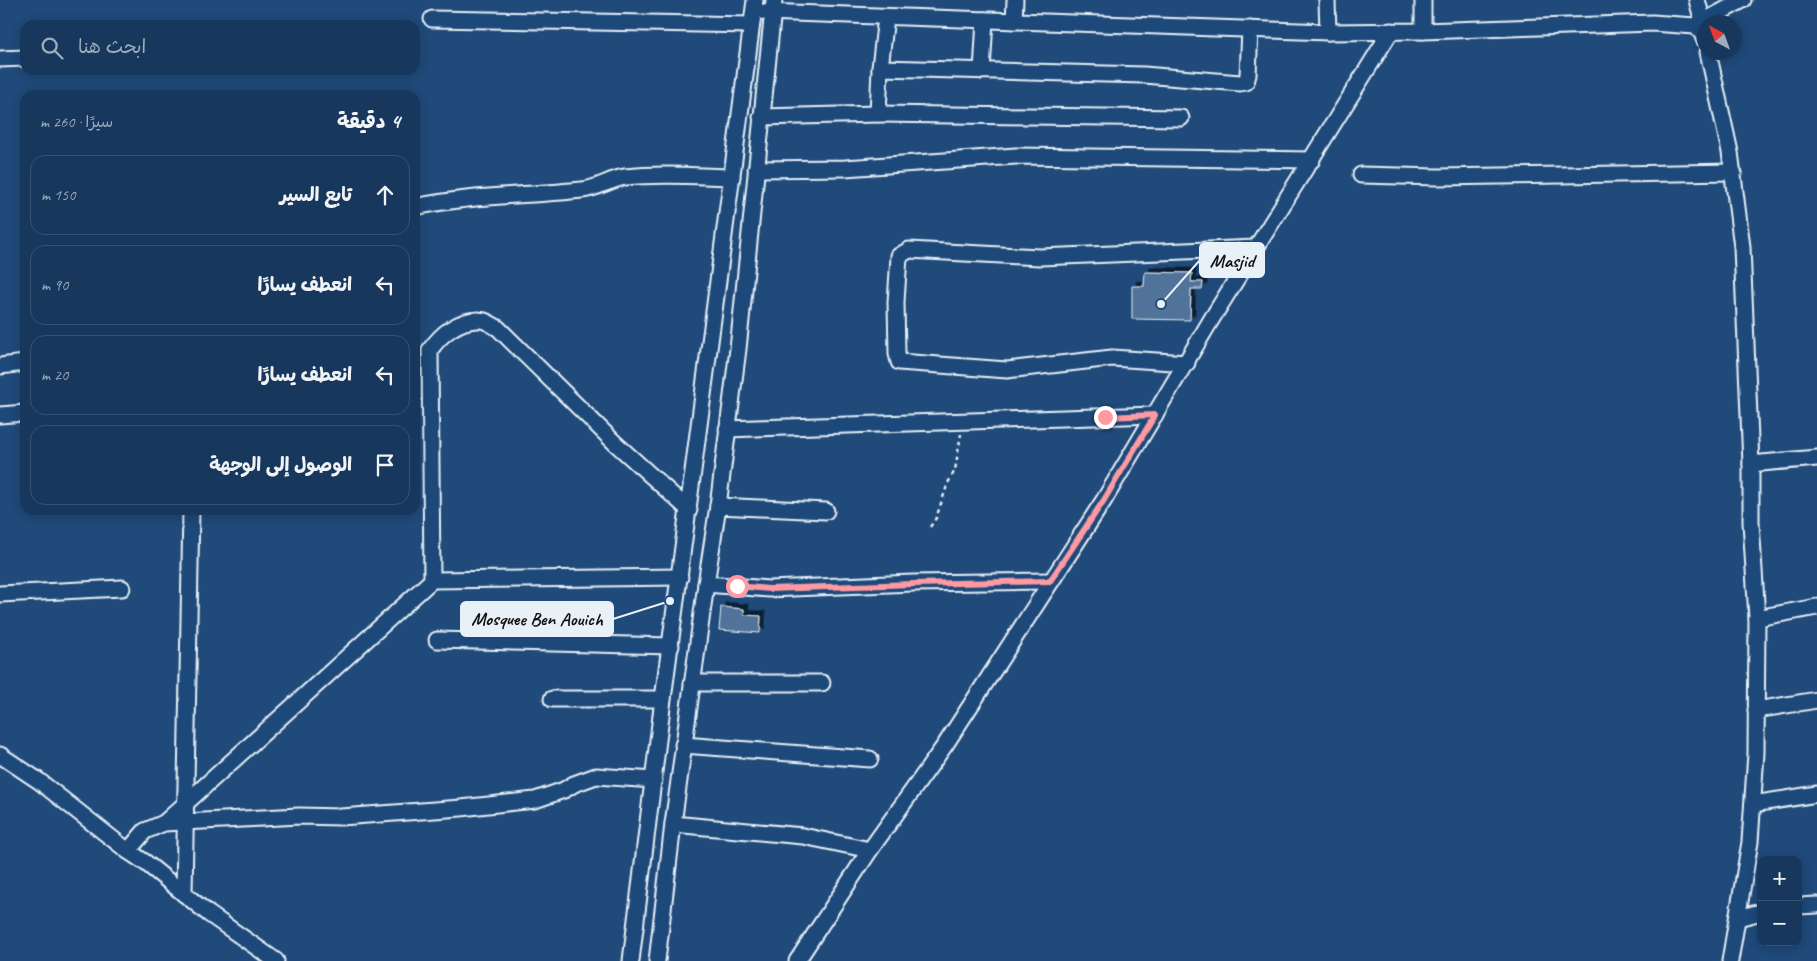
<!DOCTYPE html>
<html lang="ar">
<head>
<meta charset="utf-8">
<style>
	body { margin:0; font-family:Caveat,"Playpen Sans Arabic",sans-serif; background:#244365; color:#f1f3f6; direction:rtl }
	.controls { position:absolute; right:15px; bottom:15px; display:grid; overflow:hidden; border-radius:10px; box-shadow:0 2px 12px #0003 }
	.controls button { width:45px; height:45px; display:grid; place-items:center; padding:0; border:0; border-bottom:1px solid #365272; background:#17385c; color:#f1f3f6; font:25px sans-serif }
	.compass { position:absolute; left:1697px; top:15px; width:45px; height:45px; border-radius:50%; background:#17385c; box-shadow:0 2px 12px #0003; rotate:319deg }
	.stop { position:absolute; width:15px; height:15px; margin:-11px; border:4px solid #ff9aa2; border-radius:50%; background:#fff }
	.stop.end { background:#ff9aa2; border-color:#fff; box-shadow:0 1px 5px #0008 }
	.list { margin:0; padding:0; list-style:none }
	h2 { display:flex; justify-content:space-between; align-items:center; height:65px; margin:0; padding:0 20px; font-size:21px }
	h2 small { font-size:16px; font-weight:400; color:#9eacbb }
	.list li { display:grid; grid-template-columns:32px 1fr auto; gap:15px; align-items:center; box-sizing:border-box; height:80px; margin:0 10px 10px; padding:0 10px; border:1px solid #365272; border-radius:15px }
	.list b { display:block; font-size:19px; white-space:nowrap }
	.list em { font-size:16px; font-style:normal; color:#9eacbb }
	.icon { flex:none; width:28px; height:28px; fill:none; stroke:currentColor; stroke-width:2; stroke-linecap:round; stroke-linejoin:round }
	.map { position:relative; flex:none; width:1817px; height:961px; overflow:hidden; direction:ltr }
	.search { position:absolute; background:#17385c; box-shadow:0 2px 12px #0003; left:20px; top:20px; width:400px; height:55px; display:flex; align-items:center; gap:12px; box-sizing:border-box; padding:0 18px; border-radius:15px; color:#9eacbb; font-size:19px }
	.panel { position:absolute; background:#17385c; box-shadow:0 2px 12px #0003; left:20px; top:90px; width:400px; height:425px; border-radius:15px; direction:rtl }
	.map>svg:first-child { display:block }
	.building { fill:#517399; stroke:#e8f1f8; filter:url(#shadow) }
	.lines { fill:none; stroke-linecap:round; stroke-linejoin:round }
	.minor-casing { stroke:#e8f1f8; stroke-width:19 }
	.path { stroke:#e8f1f8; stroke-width:2.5; stroke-dasharray:4 4; stroke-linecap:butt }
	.minor { stroke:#1f4a7a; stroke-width:15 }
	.route { stroke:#ff9aa2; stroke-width:6 }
	.leader { fill:none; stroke:#e8f1f8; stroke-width:2 }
	.callout-dot { fill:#e8f1f8; stroke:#1f4a7a; stroke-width:2 }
	.callout { fill:#e8f1f8; stroke:#e8f1f8; stroke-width:2 }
	.callout-label { font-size:19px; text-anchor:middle; font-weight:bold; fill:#111 }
</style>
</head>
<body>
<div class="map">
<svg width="1817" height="961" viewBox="0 0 1817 961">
	<defs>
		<filter id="shadow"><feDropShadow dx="4.5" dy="-4.5" stdDeviation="0" flood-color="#0009"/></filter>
	</defs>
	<rect width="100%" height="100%" fill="#1f4a7a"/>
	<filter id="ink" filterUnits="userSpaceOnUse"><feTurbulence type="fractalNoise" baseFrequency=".02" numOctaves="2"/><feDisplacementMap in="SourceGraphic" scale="10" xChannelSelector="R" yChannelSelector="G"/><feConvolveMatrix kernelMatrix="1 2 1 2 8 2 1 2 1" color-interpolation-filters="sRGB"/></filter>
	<g filter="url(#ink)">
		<g class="building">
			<polygon points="1145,272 1192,273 1191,282 1203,282 1202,289 1191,289 1190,320 1132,319 1132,286 1144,286"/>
			<polygon points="721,607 744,609 744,615 761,616 760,633 719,630"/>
		</g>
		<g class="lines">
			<defs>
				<g id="minor">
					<polyline points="1327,0 1328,32"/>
					<polyline points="1423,0 1423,31"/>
					<polyline points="1697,0 1703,22"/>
					<polyline points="764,12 1328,32 1423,31 1652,23 1695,26 1702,33 1704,39"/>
					<polyline points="432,19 751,25"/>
					<polyline points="1014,21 1015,0"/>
					<polyline points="1695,26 1743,0"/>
					<polyline points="1708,52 1730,152 1742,247 1751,464 1751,522 1757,618 1756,753 1750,842 1730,961"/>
					<polyline points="0,59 25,58"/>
					<polyline points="880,68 1144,75 1240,83 1246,82 1248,75 1250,29"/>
					<polyline points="982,71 985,20"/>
					<polyline points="878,114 1181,118"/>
					<polyline points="761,117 878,114 880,68 886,17"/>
					<polyline points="756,169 845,168 1016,156 1312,160"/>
					<polyline points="1361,175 1437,177 1733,172"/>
					<path d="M 415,207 C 470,195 526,196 582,190 C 597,189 610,179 625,177 C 660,173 697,176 732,177"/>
					<polyline points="1187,363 1112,358 1007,370 899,362 897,354 896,302 899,256 909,250 1040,257 1256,248"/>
					<polyline points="0,366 25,363"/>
					<polyline points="0,415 25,413"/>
					<polyline points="727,429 1155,415"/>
					<polyline points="1751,464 1817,458"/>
					<polyline points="718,506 826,511"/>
					<path d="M 432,580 L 430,350 C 441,334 459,319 480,320 C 486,320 492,325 498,328 L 615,443 L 689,510"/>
					<polyline points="706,584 769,589 913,583 1050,581"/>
					<polyline points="0,594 122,588"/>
					<polyline points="1757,618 1817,607"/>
					<polyline points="437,640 671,646"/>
					<polyline points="692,683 822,683"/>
					<polyline points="552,699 663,699"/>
					<polyline points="1756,710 1817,700"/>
					<polyline points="683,745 870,759"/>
					<polyline points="0,755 39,781 128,851 146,863 209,914 276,961"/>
					<polyline points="1753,804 1817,794"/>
					<polyline points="164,823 432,580 680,577"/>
					<polyline points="673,824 803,836 870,850"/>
					<polyline points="128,851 145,831 164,823 299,816 341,817 461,808 535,800 564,790 574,784 596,776 654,780"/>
					<polyline points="184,894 191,510"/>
					<polyline points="1798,906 1817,905"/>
					<polyline points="1738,918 1761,912"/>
					<polyline points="631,961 663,699 755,0"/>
					<polyline points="657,961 673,824 706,584 718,506 738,349 774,0"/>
					<polyline points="797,961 870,850 945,745 1104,500 1211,320 1391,31"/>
				</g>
			</defs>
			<use href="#minor" class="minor-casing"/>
			<polyline class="path" points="930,527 936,518 948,483 955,470 961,434"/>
			<use href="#minor" class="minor"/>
		</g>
	</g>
	<g class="lines" filter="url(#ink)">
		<polyline class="route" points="737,586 769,589 913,584 1050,581 1104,500 1155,415 1105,417"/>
	</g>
	<path class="leader" d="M1161 304L1200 260M670 601L613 619"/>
	<g class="callout-dot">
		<circle cx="1161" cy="304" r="5"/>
		<circle cx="670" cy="601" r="5"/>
	</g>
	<g class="callout">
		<rect x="1200" y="243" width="64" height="34" rx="5"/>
		<rect x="461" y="602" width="152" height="34" rx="5"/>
	</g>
	<g class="callout-label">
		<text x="1232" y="267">Masjid</text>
		<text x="537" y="625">Mosquee Ben Aouich</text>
	</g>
</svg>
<div class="controls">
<button>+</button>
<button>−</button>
</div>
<svg class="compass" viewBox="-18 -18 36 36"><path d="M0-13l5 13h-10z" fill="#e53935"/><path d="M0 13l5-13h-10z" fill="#9eacbb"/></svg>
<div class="stop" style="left:737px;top:586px"></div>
<div class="stop end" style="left:1105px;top:417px"></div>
<div class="search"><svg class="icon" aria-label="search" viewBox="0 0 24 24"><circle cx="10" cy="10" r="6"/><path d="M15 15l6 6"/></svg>ابحث هنا</div>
<section class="panel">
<h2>4 دقيقة<small>سيرًا · 260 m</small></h2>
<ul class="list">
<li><svg class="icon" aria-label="ahead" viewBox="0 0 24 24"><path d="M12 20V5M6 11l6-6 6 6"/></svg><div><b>تابع السير</b></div><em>150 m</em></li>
<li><svg class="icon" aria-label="left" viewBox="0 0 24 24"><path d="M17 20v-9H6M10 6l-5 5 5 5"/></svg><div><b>انعطف يسارًا</b></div><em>90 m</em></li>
<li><svg class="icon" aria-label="left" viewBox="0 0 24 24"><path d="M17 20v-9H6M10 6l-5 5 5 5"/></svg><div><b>انعطف يسارًا</b></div><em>20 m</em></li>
<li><svg class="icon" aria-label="arrive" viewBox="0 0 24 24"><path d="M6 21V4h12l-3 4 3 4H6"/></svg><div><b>الوصول إلى الوجهة</b></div></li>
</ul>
</section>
</div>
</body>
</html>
